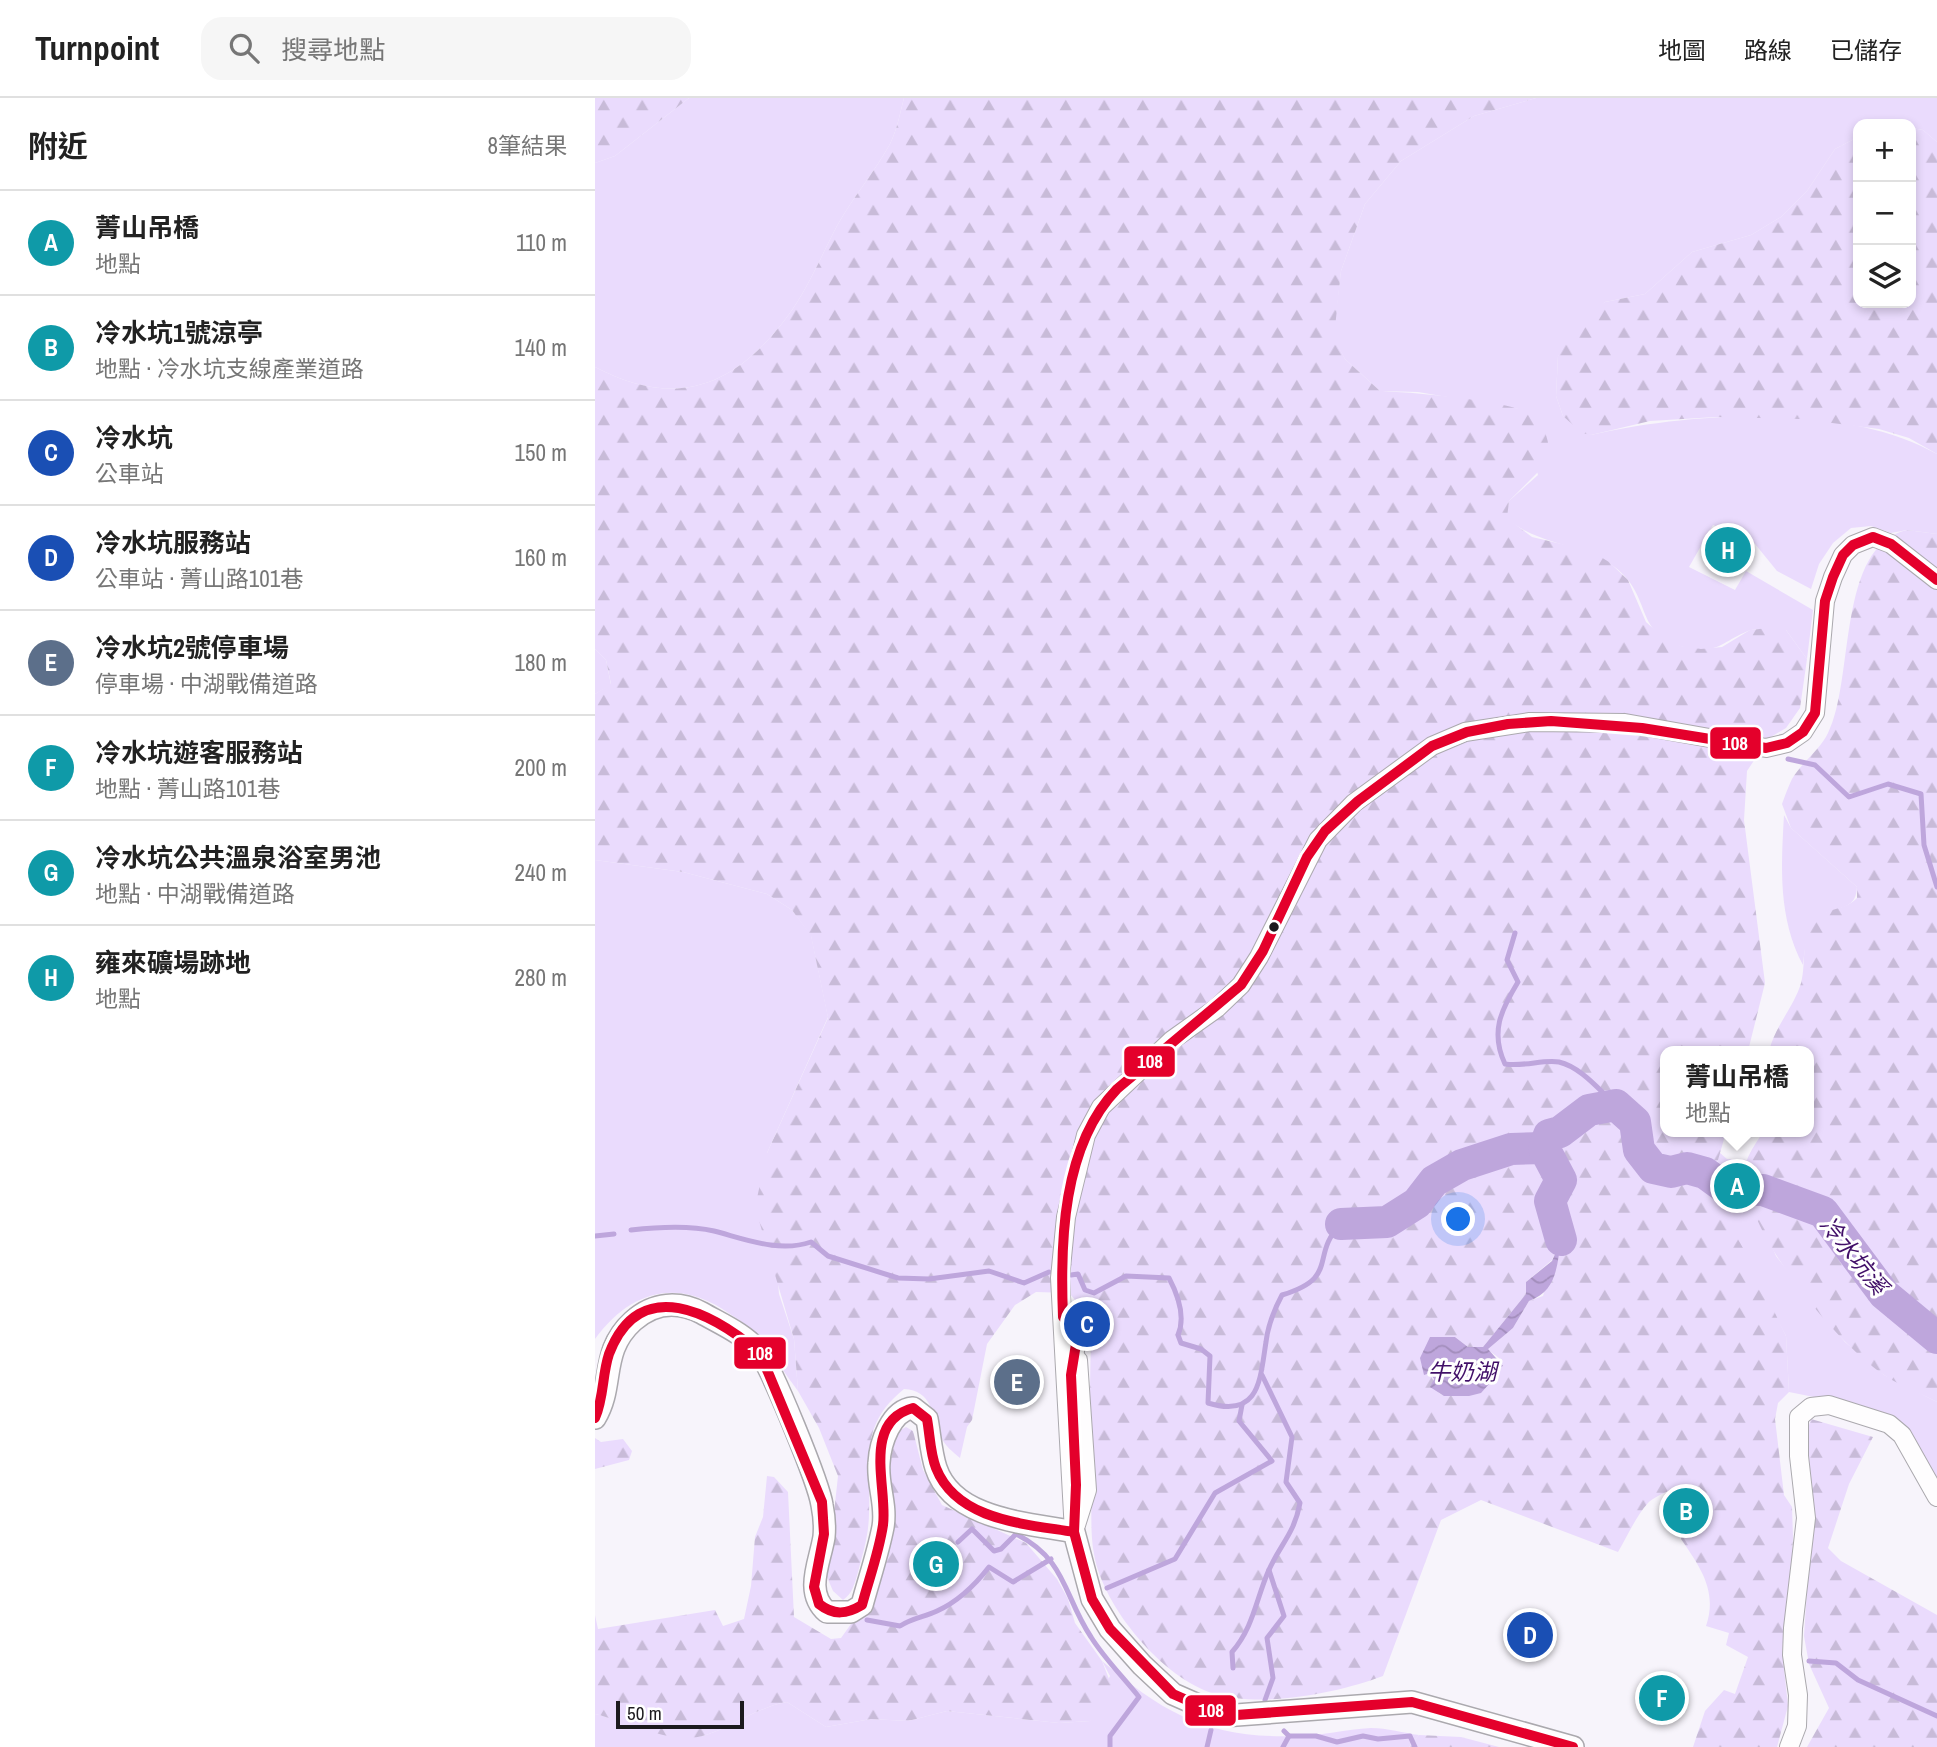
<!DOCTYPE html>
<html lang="zh-TW">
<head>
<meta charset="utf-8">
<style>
	body { margin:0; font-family:"Archivo Narrow","Noto Sans TC",sans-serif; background:#f6f6f6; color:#222 }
	.controls { position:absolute; right:21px; top:21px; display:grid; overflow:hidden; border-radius:14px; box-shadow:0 4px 10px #0003 }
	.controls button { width:63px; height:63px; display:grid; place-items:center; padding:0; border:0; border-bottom:2px solid #e0e0e0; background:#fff; color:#222; font:35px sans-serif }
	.scale { position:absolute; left:21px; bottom:18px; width:128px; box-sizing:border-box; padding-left:7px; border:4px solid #1c1a1e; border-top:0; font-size:19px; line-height:24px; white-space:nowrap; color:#1c1a1e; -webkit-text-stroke:5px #fff; paint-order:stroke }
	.you { position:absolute; left:864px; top:1122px; width:24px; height:24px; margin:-18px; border:5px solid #fff; border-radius:50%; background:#1a73e8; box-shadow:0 0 0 10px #1a73e833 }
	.badge { display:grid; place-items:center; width:46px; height:46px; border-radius:50%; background:#0f766e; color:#fff; font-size:23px; font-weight:700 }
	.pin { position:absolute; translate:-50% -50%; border:4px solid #fff; box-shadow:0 2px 7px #0006 }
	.popup { position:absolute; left:1065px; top:948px; width:154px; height:91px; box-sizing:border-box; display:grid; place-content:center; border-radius:14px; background:#fff; filter:drop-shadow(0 2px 5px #0005); font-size:23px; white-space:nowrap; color:#767676 }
	.popup b { font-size:26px; color:#222 }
	.popup::after { content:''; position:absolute; left:50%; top:100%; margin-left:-14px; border:14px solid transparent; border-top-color:#fff }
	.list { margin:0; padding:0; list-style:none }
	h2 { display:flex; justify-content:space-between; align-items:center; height:91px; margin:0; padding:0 28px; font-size:30px }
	h2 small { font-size:23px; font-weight:400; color:#767676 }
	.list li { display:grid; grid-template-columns:46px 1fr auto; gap:21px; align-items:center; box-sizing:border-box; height:105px; padding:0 28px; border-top:2px solid #e0e0e0 }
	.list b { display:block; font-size:26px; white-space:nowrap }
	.list p { margin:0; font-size:23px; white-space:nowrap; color:#767676 }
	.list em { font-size:23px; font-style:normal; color:#767676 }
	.icon { flex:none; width:38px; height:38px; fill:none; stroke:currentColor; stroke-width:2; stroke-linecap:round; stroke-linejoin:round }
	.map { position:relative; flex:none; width:1342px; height:1649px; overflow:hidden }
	header { display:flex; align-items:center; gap:42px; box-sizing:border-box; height:98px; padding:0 35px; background:#fff; border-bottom:2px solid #e0e0e0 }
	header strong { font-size:33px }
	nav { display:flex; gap:38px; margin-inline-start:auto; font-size:24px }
	.search { width:490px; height:63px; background:#f6f6f6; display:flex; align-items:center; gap:18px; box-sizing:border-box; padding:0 24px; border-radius:21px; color:#767676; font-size:26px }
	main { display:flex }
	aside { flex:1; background:#fff }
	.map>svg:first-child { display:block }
	.grass { fill:#eadbfd }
	.forest { fill:url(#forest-firs); fill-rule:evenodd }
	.water { fill:url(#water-waves) }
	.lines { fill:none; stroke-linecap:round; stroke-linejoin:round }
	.stream { stroke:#bea6dc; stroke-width:5 }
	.river { stroke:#bea6dc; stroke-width:32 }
	.minor-casing { stroke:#aba9ae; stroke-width:20 }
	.tertiary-casing { stroke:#aba9ae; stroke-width:24 }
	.minor { stroke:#fefdfe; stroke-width:18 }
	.tertiary { stroke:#fefdfe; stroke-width:21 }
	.bus-1-casing { stroke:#fff; stroke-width:16 }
	.bus-1 { stroke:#e4002b; stroke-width:10 }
	.bus-dot { fill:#1c1a1e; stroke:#fff; stroke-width:2.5 }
	.labels { text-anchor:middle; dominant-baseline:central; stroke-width:6; stroke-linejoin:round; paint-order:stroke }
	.water-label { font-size:23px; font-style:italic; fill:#410f68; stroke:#fff }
	.line-badge { stroke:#fff; stroke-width:2.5 }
	.badge-label { font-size:19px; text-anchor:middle; font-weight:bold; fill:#fff }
</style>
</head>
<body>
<header>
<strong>Turnpoint</strong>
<div class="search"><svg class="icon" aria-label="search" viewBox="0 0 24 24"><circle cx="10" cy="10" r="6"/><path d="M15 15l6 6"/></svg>搜尋地點</div>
<nav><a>地圖</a><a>路線</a><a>已儲存</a></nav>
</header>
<main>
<aside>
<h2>附近<small>8筆結果</small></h2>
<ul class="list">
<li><span class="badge" style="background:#0f9aa8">A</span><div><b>菁山吊橋</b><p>地點</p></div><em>110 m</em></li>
<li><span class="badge" style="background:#0f9aa8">B</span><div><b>冷水坑1號涼亭</b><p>地點 · 冷水坑支線產業道路</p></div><em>140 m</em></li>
<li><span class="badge" style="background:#1a4fb4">C</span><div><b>冷水坑</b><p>公車站</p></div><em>150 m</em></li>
<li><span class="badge" style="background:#1a4fb4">D</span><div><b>冷水坑服務站</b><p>公車站 · 菁山路101巷</p></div><em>160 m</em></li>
<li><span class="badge" style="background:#5c6f8a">E</span><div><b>冷水坑2號停車場</b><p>停車場 · 中湖戰備道路</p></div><em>180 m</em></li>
<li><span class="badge" style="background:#0f9aa8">F</span><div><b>冷水坑遊客服務站</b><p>地點 · 菁山路101巷</p></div><em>200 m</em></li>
<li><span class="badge" style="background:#0f9aa8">G</span><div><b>冷水坑公共溫泉浴室男池</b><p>地點 · 中湖戰備道路</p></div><em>240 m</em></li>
<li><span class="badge" style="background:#0f9aa8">H</span><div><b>雍來礦場跡地</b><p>地點</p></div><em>280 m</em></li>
</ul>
</aside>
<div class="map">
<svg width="1342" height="1649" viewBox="0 0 1342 1649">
	<defs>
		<pattern id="forest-firs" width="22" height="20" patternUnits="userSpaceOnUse" patternTransform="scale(1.75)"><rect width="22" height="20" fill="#eadbfd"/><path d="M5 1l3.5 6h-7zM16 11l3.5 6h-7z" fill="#c8bbd8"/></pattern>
		<pattern id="water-waves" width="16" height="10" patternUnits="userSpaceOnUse" patternTransform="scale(1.75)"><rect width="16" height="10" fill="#bea6dc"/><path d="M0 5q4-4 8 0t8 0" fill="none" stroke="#a38ebc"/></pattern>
	</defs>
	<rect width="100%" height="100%" fill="#f7f4fb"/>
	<g class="grass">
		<path d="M 94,0 L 309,0 C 305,15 302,32 295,46 C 280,73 259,98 243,126 C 227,156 213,191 192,219 C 139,290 80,311 0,269 L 0,65 L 20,58 Z"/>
		<path d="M 941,0 L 1342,0 L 1342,44 L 1328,32 L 1316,30 L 1316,26 L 1263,26 L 1263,39 L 1240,51 L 1212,93 L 1186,119 L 1156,137 L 1097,154 L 1050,196 L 1010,204 L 963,258 L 961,298 L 968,318 L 996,337 C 1097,314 1250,304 1342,356 L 1342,436 L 1312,432 L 1296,435 L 1276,428 L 1256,430 L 1238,445 L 1224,466 L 1216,491 L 1182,473 L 1156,441 L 1118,427 L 1094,469 L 1140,492 L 1151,473 L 1218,512 L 1212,561 L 1191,532 C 1180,532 1163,529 1153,533 C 1126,544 1123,557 1089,549 C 1045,538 1054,508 1033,482 C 1003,444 950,453 911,420 L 914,403 L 943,377 L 923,311 L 823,294 L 785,293 L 750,261 L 738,239 L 746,173 L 770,106 L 806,63 L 879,18 Z"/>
		<polygon points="0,551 11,562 16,587 0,596"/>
		<path d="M 1189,717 L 1196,730 L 1262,789 C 1261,816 1237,806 1223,821 C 1211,833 1210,851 1208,867 C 1183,820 1186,769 1189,717 Z"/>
		<path d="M 0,762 L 88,774 L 172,796 L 197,812 L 216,837 L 233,919 L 172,1055 L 184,1196 L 199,1241 L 203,1293 C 189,1274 176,1254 161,1236 C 154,1228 144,1222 135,1216 C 84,1180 37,1191 0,1241 Z"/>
		<polygon points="1124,1054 1132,1061 1152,1062 1151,1087 1181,1158 1212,1198 1250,1244 1289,1277 1342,1304 1342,1388 1312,1333 1224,1300 1194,1294 1191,1238 1118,1098"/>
		<path d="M 507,1563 C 571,1617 615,1641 701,1638 C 726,1638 751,1631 776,1630 C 792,1630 809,1635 824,1637 L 814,1649 L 0,1649 L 0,1616 C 27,1622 86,1645 111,1637 C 139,1628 163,1609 192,1604 L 231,1629 L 276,1621 L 313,1623 L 352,1613 L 464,1625 L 495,1623 L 515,1578 Z"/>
	</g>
	<g class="forest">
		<polygon points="0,0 94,0 20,58 0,65"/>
		<path d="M 309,0 L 941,0 L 879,18 L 806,63 L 770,106 L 746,173 L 739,239 L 750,261 L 785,293 C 813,294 914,302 935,316 C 951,328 956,345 953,364 L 914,403 L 912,420 L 937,439 L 996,453 L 1014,464 L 1033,482 L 1051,524 L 1068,539 L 1086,548 L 1106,551 L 1127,549 L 1155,532 L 1183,529 L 1191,532 L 1212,561 L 1205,610 L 1191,630 L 1174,640 L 1152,673 L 1149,722 L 1170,885 L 1153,953 L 1070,953 L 1070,1034 L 1131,1034 L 1119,1076 L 1118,1098 L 1152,1157 L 1191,1238 L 1194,1294 L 1183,1305 L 1180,1321 L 1189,1397 L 1197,1409 L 1198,1439 L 1196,1483 L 1187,1552 L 1193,1608 L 1182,1649 L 1098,1649 L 1110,1613 L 1129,1592 L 1140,1596 L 1153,1559 L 1131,1547 L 1134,1535 L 1111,1528 C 1123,1493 1105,1469 1086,1441 C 1088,1423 1104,1419 1105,1389 C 1091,1385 1064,1395 1053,1405 C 1041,1418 1032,1439 1023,1454 L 886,1402 L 846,1422 L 788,1578 C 743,1595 668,1610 620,1596 C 568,1581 508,1509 499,1456 C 495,1436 497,1413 496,1392 C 495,1335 494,1278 497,1221 L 474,1195 L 441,1194 L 420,1207 L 392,1246 L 377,1322 L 372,1329 L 365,1360 C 358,1354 350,1348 346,1339 C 338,1318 337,1292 309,1291 C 263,1328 276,1364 274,1415 C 274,1436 268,1455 263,1474 C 260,1485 257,1496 248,1502 L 238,1493 L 232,1479 L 243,1378 L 224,1330 L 203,1293 L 199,1241 L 160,1109 L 172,1055 L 233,920 L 216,838 L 197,812 L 172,796 L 88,774 L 0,762 L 0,596 L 16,586 L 11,562 L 0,551 L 0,269 C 80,311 139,290 192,219 C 213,191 227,156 243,126 C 259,98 280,73 295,46 C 302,32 305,15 309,0 ZM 965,1145 L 948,1198 L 934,1203 L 918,1230 L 892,1251 L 904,1260 L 904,1264 C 886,1287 897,1297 861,1297 C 853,1297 846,1300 841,1291 C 838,1285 839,1281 835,1275 L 860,1239 L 873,1249 L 888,1249 L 931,1196 L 931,1184 L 957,1162 Z"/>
		<polygon points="1316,30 1328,32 1342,44 1342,356 1314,340 1284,331 1206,321 1121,319 1055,323 996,337 987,335 968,318 961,298 963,258 977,229 1010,204 1050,196 1097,154 1156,137 1186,119 1212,93 1240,51 1263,39 1263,205 1316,205"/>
		<path d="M 1312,432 L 1342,436 L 1342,1304 C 1325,1295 1305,1288 1289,1277 C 1242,1246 1136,1122 1152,1062 C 1155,1053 1163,1042 1168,1034 L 1214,1034 L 1214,953 L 1174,953 C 1180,928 1199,909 1206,885 C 1212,864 1204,835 1224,819 C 1236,809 1251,812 1262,800 L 1262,789 L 1196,730 L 1187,706 C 1190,698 1193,689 1197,681 C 1207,664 1225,652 1233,635 C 1260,582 1241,448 1312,432 Z"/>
		<polygon points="1216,1321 1278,1339 1254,1386 1233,1450 1246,1463 1342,1517 1342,1649 1212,1649 1234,1610 1214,1566 1209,1538 1217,1417 1209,1343"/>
		<path d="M 311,1329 L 318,1333 L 328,1372 L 347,1407 L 431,1445 L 462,1481 L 473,1501 L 480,1525 L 507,1563 L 519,1594 L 504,1618 L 495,1623 L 464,1625 L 352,1613 L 313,1623 L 276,1621 L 231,1629 L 192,1604 C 163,1609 139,1628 111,1637 C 76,1648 34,1624 0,1616 L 0,1517 L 3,1531 L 120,1512 L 128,1528 L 149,1521 L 156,1488 L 160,1439 L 168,1419 L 172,1378 L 179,1379 L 193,1394 L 199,1519 L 236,1541 L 246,1540 L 261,1519 L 298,1428 L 299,1400 L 293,1373 L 302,1334 Z"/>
		<polygon points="0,1340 6,1344 28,1341 37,1353 34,1362 0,1371"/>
		<polygon points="824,1637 866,1639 904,1649 814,1649"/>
	</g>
	<path class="water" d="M 966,1142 C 962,1168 962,1193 934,1203 L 918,1230 L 893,1251 L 908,1268 L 896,1274 L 894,1286 L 886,1295 L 874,1298 L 849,1298 L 835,1289 L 839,1281 L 835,1275 L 829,1277 L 825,1260 L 835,1239 L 860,1239 L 873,1249 L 888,1249 L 931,1196 L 931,1184 L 957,1163 Z"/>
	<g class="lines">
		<g class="stream">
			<polyline points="1193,661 1220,667 1254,699 1293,686 1326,696 1329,747 1342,789"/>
			<path d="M 920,835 L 912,862 L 923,884 C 906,912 895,934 910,966 C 929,969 949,961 964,964 C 986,969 1005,993 1021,1007"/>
			<path d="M 36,1132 C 62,1129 94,1127 119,1133 C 150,1141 184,1155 216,1144 L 233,1158 L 303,1180 L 334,1181 L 394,1173 L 429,1185 L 454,1174"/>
			<polyline points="0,1138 19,1136"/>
			<path d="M 476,1177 L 483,1176 L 490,1192 L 499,1195 L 531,1178 L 574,1180 C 583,1197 591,1218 583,1237 L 586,1245 L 606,1251 L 615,1258 L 613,1305 C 665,1321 665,1281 671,1244 C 673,1227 679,1212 687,1197 C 746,1179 714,1158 746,1126"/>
			<path d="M 363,1444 L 377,1431 L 399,1453 L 406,1451 L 421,1436 C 472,1462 468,1497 496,1539 C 509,1560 528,1579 544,1599 L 515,1638 L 515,1649"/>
			<polyline points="512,1490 580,1461 620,1395 677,1363 644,1323 647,1307"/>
			<path d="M 272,1522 L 305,1528 C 317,1520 329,1519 342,1513 C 362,1504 380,1487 394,1469 L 418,1484 L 456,1461"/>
			<polyline points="1214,1563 1241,1565 1263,1582 1342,1618"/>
			<path d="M 638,1570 L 637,1554 C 658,1530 661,1502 673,1474 C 685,1446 699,1437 705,1405 L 691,1384 L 697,1339 L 667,1277"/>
			<polyline points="670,1602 678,1580 672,1540 689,1518 674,1472"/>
			<polyline points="689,1633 694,1638 721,1638 742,1644 768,1638 783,1641 815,1638 820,1649"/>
			<polyline points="612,1649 616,1632"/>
			<polyline points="688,1649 694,1638"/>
		</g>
		<g class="river">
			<polyline points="746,1126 792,1124 822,1105 839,1083 867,1067 916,1051 949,1050"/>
			<polyline points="966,1142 955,1103 966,1082 949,1050 954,1037 965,1034 994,1012 1021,1007 1040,1024 1044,1052 1058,1070 1076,1074 1092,1070 1110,1075 1132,1091 1168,1092 1228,1114 1289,1196 1342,1240"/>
		</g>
		<defs>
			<g id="minor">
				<polyline points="468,1219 478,1227 481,1246 476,1280"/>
				<polyline points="481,1427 492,1392 483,1262"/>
				<polyline points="479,1434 465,1180 471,1119 491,1037 506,1009 577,942 622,910 646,887 664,859 723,742 759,705 837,648 870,634 935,624 1030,625 1171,650 1192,645 1208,634 1220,615 1230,503 1238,479 1248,457 1258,447 1278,439 1296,446 1342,482"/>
				<polyline points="1194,1649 1202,1628 1203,1597 1197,1557 1198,1530 1211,1420 1204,1358 1204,1319 1216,1309 1234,1307 1294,1326 1307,1337 1342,1399"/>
			</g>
			<path id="tertiary" d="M 0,1320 C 20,1287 4,1254 38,1223 C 59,1204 84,1203 107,1215 C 126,1226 150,1236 164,1254 C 177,1270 224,1386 227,1407 C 229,1417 230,1429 229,1439 C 225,1464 209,1494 232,1514 L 256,1514 L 267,1507 C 274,1481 283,1455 288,1429 C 292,1406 282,1387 284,1365 C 285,1345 296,1312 318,1310 L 332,1321 C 335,1337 336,1355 341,1370 C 358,1422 434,1425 479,1434 L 497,1501 L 515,1531 L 547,1567 L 578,1596 L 628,1618 L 817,1604 L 978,1649"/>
		</defs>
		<use href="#minor" class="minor-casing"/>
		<use href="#tertiary" class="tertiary-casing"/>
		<use href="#minor" class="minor"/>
		<use href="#tertiary" class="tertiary"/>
		<defs>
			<g id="bus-1">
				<path d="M 0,1320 C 9,1300 7,1277 14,1256 C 45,1174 119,1216 165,1255 L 227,1404 L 229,1436 L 219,1489 L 224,1506 C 239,1518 252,1516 267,1507 C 274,1481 284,1454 288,1427 C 293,1391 266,1324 318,1310 L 332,1321 C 335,1337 335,1355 341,1370 C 362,1423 431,1426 479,1434"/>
				<path d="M 978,1649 L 817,1604 L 628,1618 L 578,1596 L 515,1531 L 497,1501 L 479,1434 L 481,1387 L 476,1277 L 481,1246 L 478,1227 L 468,1219 C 465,1145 467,1048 522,991 L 646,887 L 668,853 L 712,759 L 730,733 L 763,703 L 837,648 L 872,634 L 913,626 L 956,623 L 1047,630 L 1171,650 L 1192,645 L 1208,634 L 1220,615 L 1230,503 L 1238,479 L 1248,457 L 1258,447 L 1278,439 L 1296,446 L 1342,482"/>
			</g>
		</defs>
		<use href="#bus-1" class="bus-1-casing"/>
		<use href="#bus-1" class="bus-1"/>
	</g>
	<circle class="bus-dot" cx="679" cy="829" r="6"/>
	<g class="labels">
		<g class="water-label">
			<text transform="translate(1259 1157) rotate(51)">冷水坑溪</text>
			<text x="867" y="1273">牛奶湖</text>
		</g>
	</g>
	<g class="line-badge">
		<rect x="1114" y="628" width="53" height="34" rx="7" fill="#e4002b"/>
		<rect x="528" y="947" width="53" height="33" rx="7" fill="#e4002b"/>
		<rect x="138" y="1238" width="54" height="34" rx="7" fill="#e4002b"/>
		<rect x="589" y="1596" width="53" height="33" rx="7" fill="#e4002b"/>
	</g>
	<g class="badge-label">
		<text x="1140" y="652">108</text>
		<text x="555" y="970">108</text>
		<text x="165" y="1262">108</text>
		<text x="616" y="1619">108</text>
	</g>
</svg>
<div class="controls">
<button>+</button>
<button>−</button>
<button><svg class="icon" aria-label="layers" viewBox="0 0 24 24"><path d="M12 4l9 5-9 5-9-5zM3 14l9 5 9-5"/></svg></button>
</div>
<div class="scale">50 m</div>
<div class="you"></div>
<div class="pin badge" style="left:1142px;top:1088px;background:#0f9aa8">A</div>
<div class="popup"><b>菁山吊橋</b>地點</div>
<div class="pin badge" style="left:1091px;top:1413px;background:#0f9aa8">B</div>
<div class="pin badge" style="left:492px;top:1226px;background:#1a4fb4">C</div>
<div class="pin badge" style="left:935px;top:1537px;background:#1a4fb4">D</div>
<div class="pin badge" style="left:422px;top:1284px;background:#5c6f8a">E</div>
<div class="pin badge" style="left:1067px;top:1600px;background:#0f9aa8">F</div>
<div class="pin badge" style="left:341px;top:1466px;background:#0f9aa8">G</div>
<div class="pin badge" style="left:1133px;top:452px;background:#0f9aa8">H</div>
</div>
</main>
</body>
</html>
